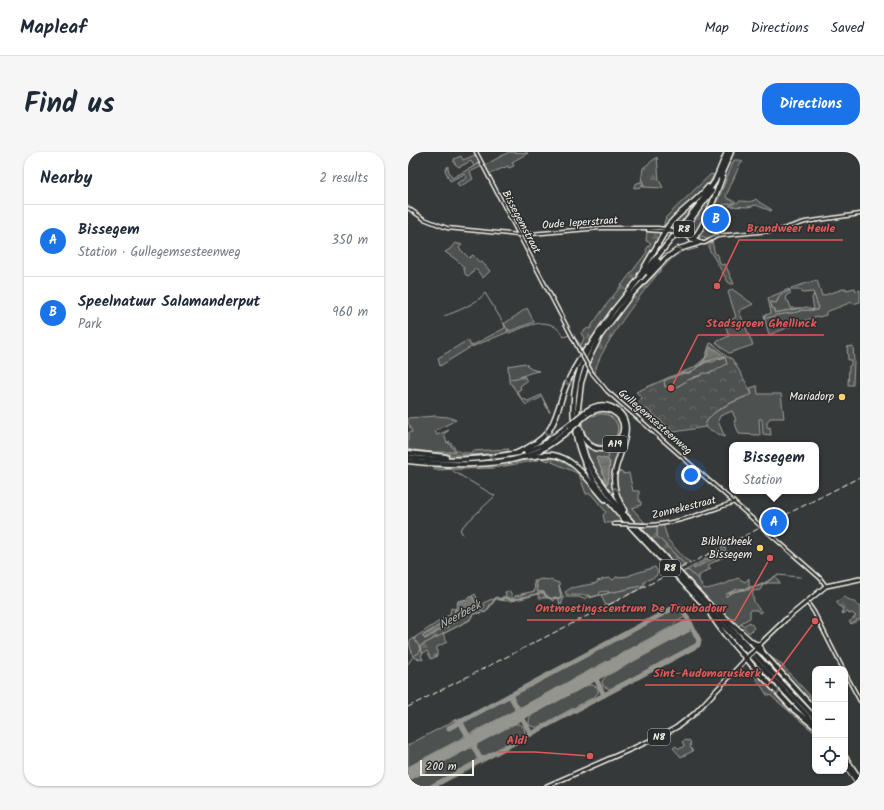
<!DOCTYPE html>
<html lang="en">
<head>
<meta charset="utf-8">
<style>
	body { margin:0; font-family:Kalam,sans-serif; background:#f6f6f7; color:#1f2937 }
	.controls { position:absolute; right:12px; bottom:12px; display:grid; overflow:hidden; border-radius:8px; box-shadow:0 1px 3px #0004 }
	.controls button { width:36px; height:36px; display:grid; place-items:center; padding:0; border:0; border-bottom:1px solid #e0e1e3; background:#fff; color:#1f2937; font:20px sans-serif }
	.scale { position:absolute; left:12px; bottom:10px; width:54px; box-sizing:border-box; padding-left:4px; border:2px solid #f4f1e8; border-top:0; font-size:11px; line-height:14px; white-space:nowrap; color:#f4f1e8; -webkit-text-stroke:3px #2a2d2e; paint-order:stroke }
	.you { position:absolute; left:283px; top:323px; width:14px; height:14px; margin:-10px; border:3px solid #fff; border-radius:50%; background:#1a73e8; box-shadow:0 0 0 6px #1a73e833 }
	.badge { display:grid; place-items:center; width:26px; height:26px; border-radius:50%; background:#1a73e8; color:#fff; font-size:13px; font-weight:700 }
	.pin { position:absolute; translate:-50% -50%; border:2px solid #fff; box-shadow:0 1px 4px #0006 }
	.popup { position:absolute; left:321px; top:290px; width:90px; height:52px; box-sizing:border-box; display:grid; place-content:center; border-radius:8px; background:#fff; filter:drop-shadow(0 1px 3px #0005); font-size:13px; white-space:nowrap; color:#747a83 }
	.popup b { font-size:15px; color:#1f2937 }
	.popup::after { content:''; position:absolute; left:50%; top:100%; margin-left:-8px; border:8px solid transparent; border-top-color:#fff }
	.list { margin:0; padding:0; list-style:none }
	h2 { display:flex; justify-content:space-between; align-items:center; height:52px; margin:0; padding:0 16px; font-size:17px }
	h2 small { font-size:13px; font-weight:400; color:#747a83 }
	.list li { display:grid; grid-template-columns:26px 1fr auto; gap:12px; align-items:center; box-sizing:border-box; height:72px; padding:0 16px; border-top:1px solid #e0e1e3 }
	.list b { display:block; font-size:15px; white-space:nowrap }
	.list p { margin:0; font-size:13px; white-space:nowrap; color:#747a83 }
	.list em { font-size:13px; font-style:normal; color:#747a83 }
	.icon { flex:none; width:22px; height:22px; fill:none; stroke:currentColor; stroke-width:2; stroke-linecap:round; stroke-linejoin:round }
	.map { position:relative; flex:none; width:452px; height:634px; overflow:hidden; border-radius:16px }
	header { display:flex; align-items:center; gap:24px; box-sizing:border-box; height:56px; padding:0 20px; background:#fff; border-bottom:1px solid #e0e1e3 }
	header strong { font-size:19px }
	nav { display:flex; gap:22px; margin-inline-start:auto; font-size:14px }
	.intro { display:flex; align-items:center; justify-content:space-between; box-sizing:border-box; height:96px; padding:0 24px }
	h1 { margin:0; font-size:28px }
	.button { padding:10px 18px; border-radius:16px; background:#1a73e8; color:#fff; font-size:14px; font-weight:700 }
	main { display:flex; gap:24px; padding:0 24px }
	aside { flex:1; background:#fff; border-radius:16px; box-shadow:0 1px 3px #0004 }
	.map>svg:first-child { display:block }
	.grass { fill:#4e514f; stroke:#a1a19c }
	.forest { fill:url(#forest-firs); stroke:#a1a19c }
	.park { fill:url(#park-crowns); stroke:#a1a19c; fill-rule:evenodd }
	.water { fill:url(#water-waves); stroke:#a8a7a1 }
	.lines { fill:none; stroke-linecap:round; stroke-linejoin:round }
	.stream { stroke:#a8a7a1; stroke-width:1 }
	.taxiway { stroke:#959590; stroke-width:5 }
	.runway { stroke:#959590; stroke-width:12 }
	.minor-casing { stroke:#f4f1e8; stroke-width:5 }
	.major-casing { stroke:#f4f1e8; stroke-width:6 }
	.highway-casing { stroke:#f4f1e8; stroke-width:7 }
	.minor { stroke:#2a2d2e; stroke-width:2 }
	.major { stroke:#2a2d2e; stroke-width:3 }
	.highway { stroke:#2a2d2e; stroke-width:4 }
	.rail { stroke:#f4f1e8; stroke-width:1; stroke-dasharray:6 3; stroke-linecap:butt }
	.minor-bridge-casing { stroke:#f4f1e8; stroke-width:5; stroke-linecap:butt }
	.major-bridge-casing { stroke:#f4f1e8; stroke-width:6; stroke-linecap:butt }
	.highway-bridge-casing { stroke:#f4f1e8; stroke-width:7; stroke-linecap:butt }
	.minor-bridge { stroke:#2a2d2e; stroke-width:2 }
	.major-bridge { stroke:#2a2d2e; stroke-width:3 }
	.highway-bridge { stroke:#2a2d2e; stroke-width:4 }
	.oneway { stroke:#71726f }
	.poi-dot { fill:#ffd166; stroke:#2a2d2e; stroke-width:1.5 }
	.labels { text-anchor:middle; dominant-baseline:central; stroke-width:3; stroke-linejoin:round; paint-order:stroke }
	.shield { fill:#2a2d2e; stroke:#b7b6b0; stroke-width:1 }
	.shield-label { font-size:10px; font-weight:bold; fill:#f4f1e8 }
	.street-label { font-size:11px; fill:#f4f1e8; stroke:#2a2d2e }
	.poi-label { font-size:11px; fill:#f4f1e8; stroke:#2a2d2e; text-anchor:end }
	.water-label { font-size:12px; font-style:italic; fill:#b4b3ad; stroke:#2a2d2e }
	.leader { fill:none; stroke:#de5a58; stroke-width:1.5 }
	.callout-dot { fill:#de5a58; stroke:#2a2d2e; stroke-width:1.5 }
	.callout-label { font-size:12px; text-anchor:middle; font-weight:bold; fill:#de5a58; stroke:#2a2d2e; stroke-width:3; stroke-linejoin:round; paint-order:stroke }
</style>
</head>
<body>
<header>
<strong>Mapleaf</strong>
<nav><a>Map</a><a>Directions</a><a>Saved</a></nav>
</header>
<div class="intro"><h1>Find us</h1><a class="button">Directions</a></div>
<main>
<aside>
<h2>Nearby<small>2 results</small></h2>
<ul class="list">
<li><span class="badge">A</span><div><b>Bissegem</b><p>Station · Gullegemsesteenweg</p></div><em>350 m</em></li>
<li><span class="badge">B</span><div><b>Speelnatuur Salamanderput</b><p>Park</p></div><em>960 m</em></li>
</ul>
</aside>
<div class="map">
<svg width="452" height="634" viewBox="0 0 452 634">
	<defs>
		<pattern id="forest-firs" width="22" height="20" patternUnits="userSpaceOnUse"><rect width="22" height="20" fill="#4e514f"/><path d="M5 1l3.5 6h-7zM16 11l3.5 6h-7z" fill="#686a68"/></pattern>
		<pattern id="park-crowns" width="20" height="18" patternUnits="userSpaceOnUse"><rect width="20" height="18" fill="#4e514f"/><path d="M2 6a3 3 0 1 1 6 0M12 15a3 3 0 1 1 6 0" fill="none" stroke="#686a68"/></pattern>
		<pattern id="water-waves" width="16" height="10" patternUnits="userSpaceOnUse"><rect width="16" height="10" fill="#757572"/><path d="M0 5q4-4 8 0t8 0" fill="none" stroke="#5f5e5c"/></pattern>
	</defs>
	<rect width="100%" height="100%" fill="#363939"/>
	<filter id="ink" filterUnits="userSpaceOnUse"><feTurbulence type="fractalNoise" baseFrequency=".025" numOctaves="2"/><feDisplacementMap in="SourceGraphic" scale="8" xChannelSelector="R" yChannelSelector="G"/><feConvolveMatrix kernelMatrix="1 2 1 2 8 2 1 2 1" color-interpolation-filters="sRGB"/></filter>
	<g filter="url(#ink)">
		<g class="grass">
			<polygon points="101,0 120,1 104,10 106,14 101,16 100,14 81,22 77,13"/>
			<polygon points="67,3 71,10 66,14 63,9 51,15 46,11 46,7 53,4 55,8"/>
			<path d="M 326,8 L 332,8 L 335,10 L 332,12 L 318,44 L 319,46 L 329,51 L 332,49 C 338,49 343,51 348,47 L 351,50 L 364,58 L 363,59 L 348,53 L 340,55 L 321,54 L 327,51 L 314,53 L 313,54 L 316,81 L 324,81 L 308,83 L 299,88 L 295,84 L 291,86 L 292,88 L 290,84 L 301,60 L 310,48 Z"/>
			<polygon points="72,11 74,14 62,20 65,27 51,35 49,31 59,26 57,22 42,29 37,18 40,14 40,17 44,26"/>
			<polygon points="304,90 307,102 310,103 312,112 313,113 317,112 326,132 323,132 320,130 301,97 301,93"/>
			<path d="M 47,91 L 54,93 L 51,96 L 61,106 L 65,103 L 71,110 L 74,110 L 82,119 L 75,126 L 67,116 L 64,122 L 59,124 L 57,122 C 57,111 45,106 37,100 L 42,97 Z"/>
			<polygon points="409,128 414,144 438,136 438,138 447,136 448,139 452,138 452,150 445,152 444,150 418,160 418,163 411,165 409,164 361,183 357,168 359,166 369,163 389,160 394,158 409,158 410,154 405,140 394,141 394,138 384,138 383,136"/>
			<polygon points="324,137 345,152 331,159 345,193 321,201 318,199 308,190 321,184 317,172 328,165 320,140"/>
			<polygon points="382,138 382,142 380,142 378,144 379,149 381,150 383,156 393,156 365,161 367,157 364,156 363,150 369,150 372,143"/>
			<polygon points="119,156 126,170 102,179 101,177 99,178 100,180 61,196 32,214 30,206 60,188 63,194 97,176 96,172"/>
			<polygon points="445,194 446,209 445,233 440,233 441,214 443,213 443,208 440,208 439,195"/>
			<polygon points="317,205 319,212 311,218 286,225 268,235 264,234 257,235 256,229 257,228 275,221 281,221 298,210"/>
			<path d="M 117,211 L 123,217 L 131,219 C 120,220 112,227 101,227 L 100,214 Z"/>
			<path d="M 349,234 L 350,242 L 373,242 L 376,266 L 362,266 L 359,270 L 359,276 L 362,275 L 363,283 L 355,282 L 354,267 L 351,267 L 352,283 L 331,282 L 326,269 L 328,268 L 324,259 L 312,264 L 310,269 L 316,283 L 317,283 L 316,285 L 297,275 C 298,259 331,248 344,242 L 342,236 Z"/>
			<path d="M 194,259 C 201,259 206,262 210,268 C 223,291 180,313 174,270 L 183,263 Z"/>
			<polygon points="28,264 40,265 48,268 27,279 29,283 41,278 36,282 39,291 40,290 48,300 31,301 6,298 23,300 22,302 0,299 0,281 4,280 0,270 0,266"/>
			<path d="M 216,278 C 211,306 198,324 211,352 C 195,333 181,312 175,287 C 190,307 209,299 216,278 Z"/>
			<polygon points="134,305 151,306 164,313 215,370 197,371 195,363 198,360 183,342 178,342 172,325 169,321 144,310 145,306 143,306 141,309 134,307"/>
			<path d="M 209,319 L 215,320 L 215,322 L 221,321 L 225,339 L 231,339 L 231,349 L 233,350 L 233,353 L 224,356 L 237,371 L 228,371 C 216,355 206,340 209,319 Z"/>
			<polygon points="255,372 260,388 277,407 282,410 277,413 249,384 249,373"/>
			<path d="M 247,415 L 250,420 L 248,424 L 236,430 L 236,434 L 234,433 L 235,435 L 198,454 L 193,443 L 198,442 L 201,440 L 200,439 L 192,440 L 191,443 L 182,446 L 182,443 C 177,443 162,444 158,442 L 157,440 L 163,436 L 189,431 L 189,429 L 194,428 L 194,427 L 202,426 L 205,428 L 208,425 L 222,424 L 222,423 Z"/>
			<path d="M 280,418 L 291,428 L 295,436 L 299,437 L 317,432 L 330,426 L 337,430 L 341,426 L 341,436 L 329,437 L 318,442 L 318,445 C 324,439 332,438 341,438 L 343,435 C 353,435 360,430 367,424 L 372,431 L 360,431 L 355,433 L 352,438 L 345,439 C 344,448 347,453 354,460 L 351,461 L 349,458 L 342,458 L 342,466 L 333,471 L 335,474 L 342,470 L 346,476 L 341,481 L 333,472 L 330,475 L 312,459 L 275,420 Z"/>
			<polygon points="133,427 142,428 151,431 153,445 149,446 147,445 144,447 139,444 136,440 130,440 128,429"/>
			<polygon points="271,455 277,465 268,470 265,474 113,555 110,554 105,544 106,542 269,456"/>
			<polygon points="282,479 285,480 288,486 289,490 286,493 210,533 201,537 195,534 194,529 198,524"/>
			<polygon points="6,486 15,501 13,503 15,508 5,505 1,490"/>
			<polygon points="179,533 185,533 190,536 190,541 186,545 130,575 126,575 121,573 121,567 124,563"/>
			<polygon points="100,545 102,546 107,555 106,559 63,581 60,581 55,572 56,569"/>
			<polygon points="48,567 47,570 39,575 41,577 49,573 51,573 57,582 56,585 0,615 0,593 36,574 37,574"/>
			<polygon points="106,572 112,572 116,575 117,580 114,583 79,603 75,605 73,604 68,596 69,592"/>
			<polygon points="278,588 279,589 281,588 283,591 282,592 283,594 282,595 285,599 273,605 265,596 268,594 271,597 275,595 276,593 274,590"/>
			<polygon points="62,596 65,597 69,606 68,609 21,634 0,634 0,629"/>
		</g>
		<g class="forest">
			<polygon points="249,5 251,28 255,36 235,35 235,28 234,35 226,36 226,34 229,31 233,30 235,16"/>
			<polygon points="303,22 306,23 299,35 259,74 255,75 258,65"/>
			<polygon points="303,44 305,46 287,82 277,78"/>
			<polygon points="289,49 291,51 270,76 262,74 263,71"/>
			<polygon points="239,79 250,80 253,82 230,124 200,162 175,200 167,186 173,193 176,186 173,181 180,176 182,177 184,173 199,152 239,100 238,98 243,91 238,89"/>
			<path d="M 286,95 L 290,96 L 279,99 L 278,97 C 276,98 273,100 270,101 C 252,114 186,201 187,222 L 181,212 C 199,169 232,135 264,102 C 271,98 279,97 286,95 Z"/>
			<polygon points="381,137 382,138 372,143 368,151 363,150 364,156 367,157 366,161 399,155 406,158 404,146 406,142 410,154 409,158 394,158 389,160 369,163 359,166 357,168 356,163 362,162 363,160 360,146"/>
			<path d="M 116,224 L 119,229 L 112,234 L 113,237 L 109,239 L 113,246 L 120,249 L 133,243 L 142,260 L 141,260 L 134,245 L 118,253 C 111,245 107,236 101,230 L 101,227 L 109,227 Z"/>
			<path d="M 41,289 C 51,300 48,301 64,301 L 64,299 L 101,297 L 100,300 C 75,303 49,304 22,302 L 23,300 L 48,300 L 40,290 Z"/>
			<polygon points="130,306 131,308 85,316 26,318 26,316 78,314"/>
			<polygon points="249,373 249,384 277,413 271,416 233,375"/>
			<polygon points="317,396 318,398 285,416 286,417 320,399 321,402 300,413 303,417 296,420 291,424 291,428 280,418 275,420"/>
			<path d="M 126,429 L 128,429 L 130,440 L 136,440 L 139,444 L 144,447 L 147,445 L 149,446 L 153,445 L 151,434 L 155,445 L 154,452 L 152,453 L 151,448 L 147,446 L 145,449 L 141,446 L 131,446 L 130,442 C 115,446 102,452 88,447 L 78,460 L 66,462 L 61,468 L 35,482 L 39,490 L 29,495 L 29,504 L 23,507 L 19,499 L 15,501 L 6,486 L 42,462 L 43,456 L 47,457 L 46,463 L 43,466 L 15,484 L 17,487 L 48,469 L 50,464 C 56,462 62,456 68,453 L 64,444 L 67,442 L 72,452 L 72,458 L 74,458 L 77,453 L 75,451 L 84,447 L 86,448 L 88,445 L 93,448 L 98,446 L 104,449 L 107,448 L 99,445 L 93,447 L 94,445 L 98,444 L 97,440 L 102,439 L 105,447 L 107,446 L 107,444 L 113,443 L 113,442 L 127,439 Z"/>
			<polygon points="436,445 446,450 452,455 452,468 448,468 449,469 443,472 441,470 448,464 444,461 441,462 439,459 435,462 434,462 435,458 428,450"/>
			<polygon points="354,495 363,505 372,511 407,549 407,554"/>
			<polygon points="349,499 395,546 407,561 407,564 348,500"/>
			<polygon points="340,513 341,513 384,559 404,574 407,577 407,581 362,543 359,543"/>
		</g>
		<path class="park" d="M 302,191 L 307,193 L 318,204 L 324,207 L 332,220 L 344,242 C 331,247 298,259 297,275 L 266,280 L 238,256 L 231,264 L 224,258 L 234,246 L 228,240 L 264,224 L 285,216 L 297,206 ZM 317,205 L 319,212 C 312,215 305,223 295,221 L 292,224 L 280,228 L 269,235 L 264,234 L 257,235 L 256,229 L 258,228 L 275,221 L 281,221 L 298,210 L 305,210 L 310,207 Z"/>
		<g class="water">
			<path d="M 302,195 L 309,198 L 316,205 L 314,206 L 309,205 C 305,209 302,208 297,210 C 293,211 292,214 288,215 C 296,211 300,203 302,195 Z"/>
			<polygon points="189,305 199,307 202,310 200,332 197,328 194,318 188,306"/>
			<polygon points="64,444 68,451 68,454 60,458 54,463 50,464 48,469 17,487 14,484 43,466 46,463 50,449 59,447"/>
		</g>
		<g class="lines">
			<g class="stream">
				<path d="M 36,164 C 48,160 70,151 77,141 L 101,180"/>
				<path d="M 101,181 C 121,174 142,161 156,185 L 161,183"/>
				<path d="M 176,278 C 188,312 225,281 203,265 C 198,261 191,261 185,264"/>
				<polyline points="0,298 42,302"/>
				<polyline points="200,307 201,300"/>
				<polyline points="45,319 87,344 52,377 55,383"/>
				<path d="M 320,442 C 327,439 333,437 341,437 L 342,435 L 350,434 L 358,430 L 369,423 L 392,425"/>
				<polyline points="157,445 171,445 176,447 180,444 183,445 233,434 236,434"/>
				<polyline points="6,504 12,500 12,494 54,472 62,468 64,463 68,461 78,460 88,445 93,447 99,446 104,448 132,441 136,441 137,444 143,447 147,445 150,447 154,446"/>
				<polyline points="0,512 4,506"/>
			</g>
			<g class="taxiway">
				<polyline points="277,475 283,472"/>
				<polyline points="186,523 196,543"/>
				<polyline points="102,543 123,582"/>
				<polyline points="52,569 73,608"/>
				<polyline points="25,634 290,493 291,488 273,454 269,454 41,576"/>
			</g>
			<polyline class="runway" points="0,622 277,475"/>
			<defs>
				<g id="minor">
					<polyline points="68,0 171,198"/>
					<polyline points="0,56 16,67 39,76 111,83 192,76 250,76 265,78"/>
					<polyline points="240,78 264,80"/>
					<polyline points="278,82 293,90"/>
					<polyline points="277,83 290,91 297,91 309,84 372,78 397,70 452,62"/>
					<polyline points="184,221 199,239 412,426 418,434"/>
					<polyline points="206,372 212,372"/>
					<path d="M 235,373 C 264,374 297,360 324,351 L 326,350"/>
					<polyline points="399,450 406,460 435,517"/>
					<polyline points="437,521 452,549"/>
				</g>
				<g id="major">
					<polyline points="351,493 377,468 418,434 452,427"/>
					<polyline points="139,634 212,602 255,583 269,575 286,562 339,506"/>
				</g>
				<g id="highway">
					<polyline points="312,25 323,0"/>
					<path d="M 258,77 C 269,60 288,51 300,35"/>
					<polyline points="271,83 304,39"/>
					<path d="M 284,87 C 295,81 310,36 315,23"/>
					<polyline points="290,91 271,97 257,107 222,144 192,184 181,206 173,231 169,264 172,286 178,306 187,322 214,360 407,566"/>
					<polyline points="240,121 250,109"/>
					<polyline points="232,123 254,85 257,80 261,77"/>
					<path d="M 177,260 C 185,254 194,251 203,255 C 234,269 207,305 206,326 C 206,338 210,348 216,358"/>
					<path d="M 172,277 C 186,323 238,277 204,259 C 194,254 185,258 177,264"/>
					<polyline points="118,300 136,292 161,273"/>
					<polyline points="0,301 38,305"/>
					<path d="M 109,301 C 149,283 144,271 158,234 C 163,221 171,208 179,196"/>
					<path d="M 0,305 C 37,311 75,307 111,301"/>
					<path d="M 114,305 C 124,305 135,302 145,303 C 167,306 183,332 197,347"/>
					<path d="M 0,309 C 36,313 95,316 128,300 C 140,295 151,286 161,278"/>
					<polyline points="214,365 407,572"/>
					<path d="M 215,366 C 204,353 193,340 184,325 C 162,288 159,241 178,202 C 186,186 196,173 206,158 L 290,54 L 307,29 L 319,0"/>
					<polyline points="312,461 345,491 351,493 354,499"/>
					<path d="M 303,463 C 311,475 320,487 330,498 C 334,503 339,506 343,512 L 384,556 L 405,573"/>
					<polyline points="345,491 348,496 355,501 407,558"/>
					<polyline points="437,605 452,628"/>
					<polyline points="437,612 452,634"/>
				</g>
			</defs>
			<use href="#minor" class="minor-casing"/>
			<use href="#major" class="major-casing"/>
			<use href="#highway" class="highway-casing"/>
			<use href="#minor" class="minor"/>
			<use href="#major" class="major"/>
			<use href="#highway" class="highway"/>
			<polyline class="rail" points="0,555 452,325"/>
			<defs>
				<g id="minor-bridge">
					<polyline points="265,78 278,82"/>
					<polyline points="264,80 277,83"/>
					<polyline points="171,198 184,221"/>
					<polyline points="212,372 235,373"/>
				</g>
				<polyline id="major-bridge" points="340,504 347,498"/>
				<g id="highway-bridge">
					<polyline points="161,273 177,260"/>
					<polyline points="161,278 177,264"/>
				</g>
			</defs>
			<use href="#minor-bridge" class="minor-bridge-casing"/>
			<use href="#major-bridge" class="major-bridge-casing"/>
			<use href="#highway-bridge" class="highway-bridge-casing"/>
			<use href="#minor-bridge" class="minor-bridge"/>
			<use href="#major-bridge" class="major-bridge"/>
			<use href="#highway-bridge" class="highway-bridge"/>
		</g>
		<defs><path id="oneway-chevron" d="M-2-3.5L2.5 0L-2 3.5" fill="none" stroke-width="1.6" stroke-linecap="round" stroke-linejoin="round"/></defs>
		<g class="oneway">
			<use href="#oneway-chevron" transform="translate(271 98) rotate(-23)"/>
			<use href="#oneway-chevron" transform="translate(160 230) rotate(114)"/>
			<use href="#oneway-chevron" transform="translate(139 281) rotate(129)"/>
			<use href="#oneway-chevron" transform="translate(84 305) rotate(174)"/>
			<use href="#oneway-chevron" transform="translate(207 338) rotate(-102)"/>
			<use href="#oneway-chevron" transform="translate(369 540) rotate(47)"/>
		</g>
	</g>
	<g class="poi-dot">
		<circle cx="434" cy="245" r="4"/>
		<circle cx="352" cy="396" r="4"/>
	</g>
	<g class="labels">
		<g class="shield">
			<rect x="266" y="69" width="20" height="16" rx="3"/>
			<rect x="195" y="284" width="24" height="16" rx="3"/>
			<rect x="252" y="408" width="20" height="16" rx="3"/>
			<rect x="240" y="577" width="22" height="16" rx="3"/>
		</g>
		<g class="shield-label">
			<text x="276" y="77">R8</text>
			<text x="207" y="292">A19</text>
			<text x="262" y="416">R8</text>
			<text x="251" y="585">N8</text>
		</g>
		<g class="street-label">
			<text transform="translate(113 70) rotate(62)">Bissegemstraat</text>
			<text transform="translate(172 71) rotate(-4)">Oude Ieperstraat</text>
			<text transform="translate(247 270) rotate(41)">Gullegemsesteenweg</text>
			<text transform="translate(276 356) rotate(-14)">Zonnekestraat</text>
		</g>
		<g class="poi-label">
			<text x="426" y="245">Mariadorp</text>
			<text x="344" y="390">Bibliotheek<tspan x="344" dy="13">Bissegem</tspan></text>
		</g>
		<g class="water-label">
			<text transform="translate(52 463) rotate(-29)">Neerbeek</text>
		</g>
	</g>
	<path class="leader" d="M309 134L331 88H435M263 236L290 183H416M362 406L327 468H119M407 469L360 533H237M182 604L127 600H90"/>
	<g class="callout-dot">
		<circle cx="309" cy="134" r="4"/>
		<circle cx="263" cy="236" r="4"/>
		<circle cx="362" cy="406" r="4"/>
		<circle cx="407" cy="469" r="4"/>
		<circle cx="182" cy="604" r="4"/>
	</g>
	<g class="callout-label">
		<text x="383" y="80">Brandweer Heule</text>
		<text x="353" y="175">Stadsgroen Ghellinck</text>
		<text x="223" y="460">Ontmoetingscentrum De Troubadour</text>
		<text x="299" y="525">Sint-Audomaruskerk</text>
		<text x="109" y="592">Aldi</text>
	</g>
</svg>
<div class="controls">
<button>+</button>
<button>−</button>
<button><svg class="icon" aria-label="locate" viewBox="0 0 24 24"><circle cx="12" cy="12" r="6"/><path d="M12 2v4M12 18v4M2 12h4M18 12h4"/></svg></button>
</div>
<div class="scale">200 m</div>
<div class="you"></div>
<div class="pin badge" style="left:366px;top:370px">A</div>
<div class="popup"><b>Bissegem</b>Station</div>
<div class="pin badge" style="left:308px;top:67px">B</div>
</div>
</main>
</body>
</html>
